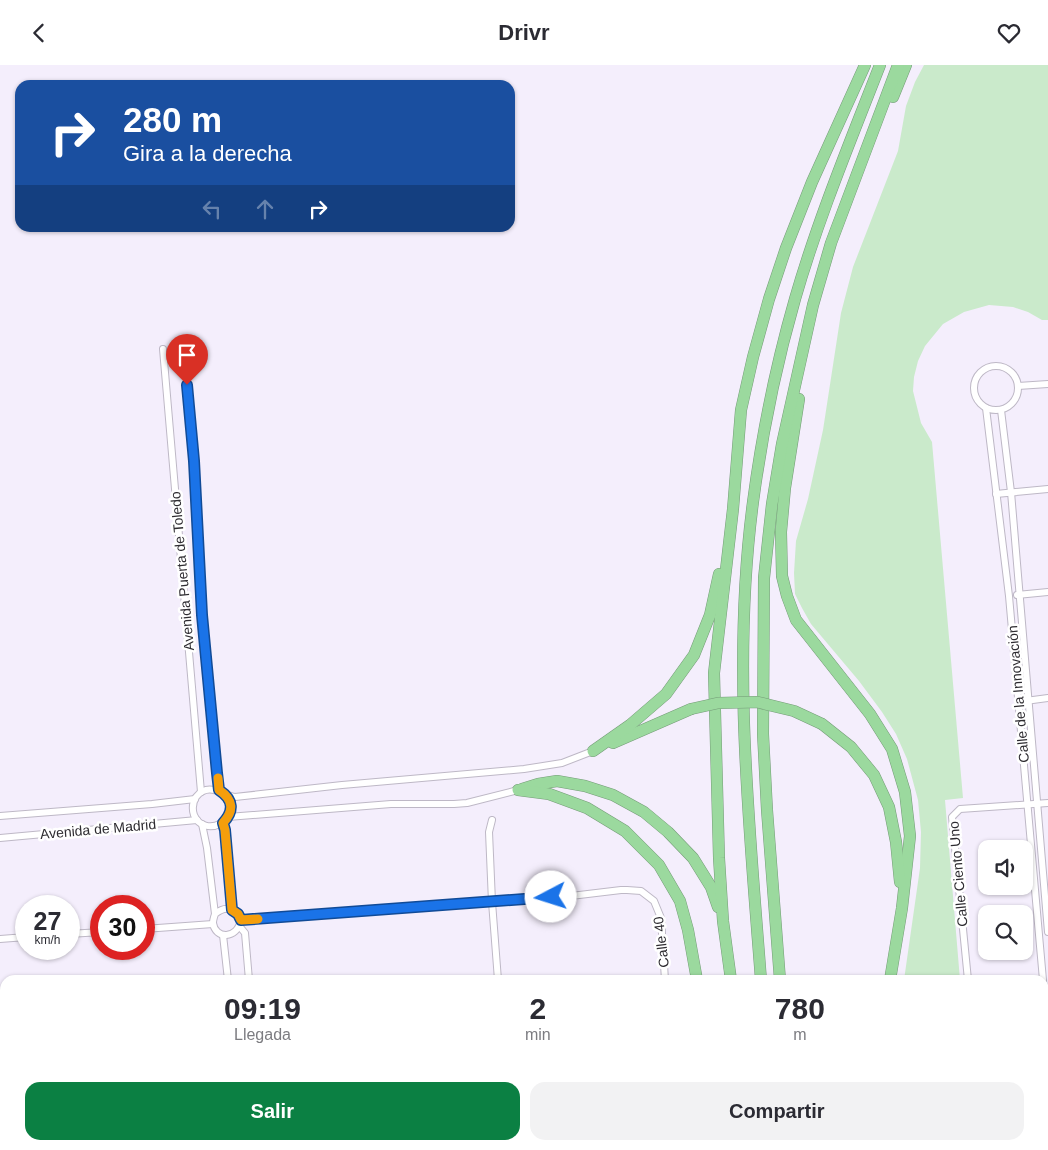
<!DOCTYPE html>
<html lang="es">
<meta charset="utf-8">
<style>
:root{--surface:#fff;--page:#f2f2f3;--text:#2b2b33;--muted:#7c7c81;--accent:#0b8043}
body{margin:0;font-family:Helvetica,sans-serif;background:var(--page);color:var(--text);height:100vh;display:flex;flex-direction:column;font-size:19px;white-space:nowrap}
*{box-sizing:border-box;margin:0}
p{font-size:16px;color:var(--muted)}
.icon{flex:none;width:28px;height:28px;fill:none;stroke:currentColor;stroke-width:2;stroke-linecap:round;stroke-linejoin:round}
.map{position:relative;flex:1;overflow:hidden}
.sheet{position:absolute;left:0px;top:910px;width:1049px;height:175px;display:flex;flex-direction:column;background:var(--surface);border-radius:15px 15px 0 0;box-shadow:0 1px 4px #0004}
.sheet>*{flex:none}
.hud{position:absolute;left:15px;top:15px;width:500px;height:152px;border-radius:15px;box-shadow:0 1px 4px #0004;background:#1a4fa0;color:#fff;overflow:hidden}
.tools{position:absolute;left:978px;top:775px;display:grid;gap:10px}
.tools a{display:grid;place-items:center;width:55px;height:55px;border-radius:10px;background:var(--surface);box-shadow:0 1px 4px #0004;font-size:25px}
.speed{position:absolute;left:15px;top:830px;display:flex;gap:10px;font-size:25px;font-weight:700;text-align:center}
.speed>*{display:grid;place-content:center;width:65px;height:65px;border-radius:50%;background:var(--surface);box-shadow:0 1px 4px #0004;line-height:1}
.speed small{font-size:12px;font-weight:400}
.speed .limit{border:8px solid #d22;background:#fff;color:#111}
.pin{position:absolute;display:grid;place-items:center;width:42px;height:42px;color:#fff;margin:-51px -21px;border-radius:50% 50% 50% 0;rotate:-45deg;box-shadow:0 0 5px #0007}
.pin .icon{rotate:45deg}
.me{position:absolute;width:55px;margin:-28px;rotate:265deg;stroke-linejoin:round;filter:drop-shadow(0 0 4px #0008)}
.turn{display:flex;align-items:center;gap:18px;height:105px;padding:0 25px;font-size:22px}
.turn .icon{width:65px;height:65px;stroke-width:2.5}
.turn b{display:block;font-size:35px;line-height:42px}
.lanes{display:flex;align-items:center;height:48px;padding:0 25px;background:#0003;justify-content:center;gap:25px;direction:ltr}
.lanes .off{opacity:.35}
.eta{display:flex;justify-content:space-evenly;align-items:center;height:85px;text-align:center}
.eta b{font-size:30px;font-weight:700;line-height:35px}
.action{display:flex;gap:10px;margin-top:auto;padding:10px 25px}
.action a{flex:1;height:58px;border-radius:15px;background:var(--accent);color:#fff;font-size:20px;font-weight:700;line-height:58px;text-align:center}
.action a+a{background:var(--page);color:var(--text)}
header{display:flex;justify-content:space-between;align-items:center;height:65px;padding:0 25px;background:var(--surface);font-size:22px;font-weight:700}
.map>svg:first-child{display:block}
.green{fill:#caeacb}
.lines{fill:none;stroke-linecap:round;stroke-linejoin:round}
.street-casing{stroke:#beb8c6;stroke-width:8}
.highway-casing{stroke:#759c78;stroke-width:12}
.street{stroke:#fff;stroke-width:6}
.highway{stroke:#9bd99e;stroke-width:11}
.highway-bridge-casing{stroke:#759c78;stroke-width:12;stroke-linecap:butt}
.highway-bridge{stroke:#9bd99e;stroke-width:11}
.route-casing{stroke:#114b97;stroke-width:12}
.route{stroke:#1a73e8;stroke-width:9}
.slow{stroke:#f59e0b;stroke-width:9}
.labels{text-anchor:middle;stroke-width:5;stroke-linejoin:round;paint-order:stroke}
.street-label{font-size:14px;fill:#2e2c31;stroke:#fff}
</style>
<header><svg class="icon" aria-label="back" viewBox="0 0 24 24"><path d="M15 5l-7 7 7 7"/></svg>Drivr<svg class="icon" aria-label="heart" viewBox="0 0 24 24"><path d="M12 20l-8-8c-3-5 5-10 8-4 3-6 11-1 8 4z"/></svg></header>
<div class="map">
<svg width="1048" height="1085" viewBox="0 0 1048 1085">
<rect width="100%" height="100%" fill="#f4eefc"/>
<g class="green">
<path d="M 924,0 L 1048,0 L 1048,255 L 1042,255 L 1028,247 L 1013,242 L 989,240 L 964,247 L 943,259 L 925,281 L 918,296 L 914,312 L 913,326 L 921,358 L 932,377 L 963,733 L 945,735 L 960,915 L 904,915 L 920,803 L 921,767 L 918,735 L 907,694 L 896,669 L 882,647 L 859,616 L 811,559 L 802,543 L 795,529 L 794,508 L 796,476 L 808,434 L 823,365 L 841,248 L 853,202 L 898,86 L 906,41 L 915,17 Z"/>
<path d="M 1048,1031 L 1048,1085 L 1016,1085 L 1016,1080 L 1044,1080 L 1044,1037 Z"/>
</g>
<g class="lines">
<defs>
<g id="street">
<path d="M 184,281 L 194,396 L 202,550 L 219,725"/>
<path d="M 163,284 L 201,727"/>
<circle cx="996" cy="323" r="22"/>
<path d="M 1018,321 L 1048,319"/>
<path d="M 986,343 L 1009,531 L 1043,915"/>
<path d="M 1001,345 L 1011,427 L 1048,867"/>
<path d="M 996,429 L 1048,424"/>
<path d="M 1017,530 L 1048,527"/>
<path d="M 1018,637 L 1048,633"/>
<path d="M 226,730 C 243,756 204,774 194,750 C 192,744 193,737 196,732 C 208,717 221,729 235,732 L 342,720 L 524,704 L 562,698 L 593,686"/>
<path d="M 0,751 L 152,739 L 195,734"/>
<path d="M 228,752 L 391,739 L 454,739 L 467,738 L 518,725"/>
<path d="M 492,755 L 489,767 L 492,837 L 498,915"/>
<path d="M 223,758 L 225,765 L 232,845"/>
<path d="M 202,759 L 207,783 L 215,849 C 214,852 213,855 213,858 C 215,874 237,875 241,855 C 235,843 226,840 215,849"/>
<path d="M 0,773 L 197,755"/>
<path d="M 241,855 L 571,831 L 621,825 L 627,825 L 641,826 L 654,836 L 661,853 L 665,915"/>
<path d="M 240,862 L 245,868 L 249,915"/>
<path d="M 144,864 L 213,859"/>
<path d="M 69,869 L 101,867"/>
<path d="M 223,870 L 228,915"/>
<path d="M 0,874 L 26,872"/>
<path d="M 968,915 L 952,752 L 960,744 L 1048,738"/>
<path d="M 1044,921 L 1047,949"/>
<path d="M 0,979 L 5,979"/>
<path d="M 1044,990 L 1048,991"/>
<path d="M 1044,1013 L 1048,1008"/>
<path d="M 242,1080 L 243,1085"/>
<path d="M 266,1080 L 266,1085"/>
<path d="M 512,1080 L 513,1085"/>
<path d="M 680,1080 L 680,1085"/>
<path d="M 988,1080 L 989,1085"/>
<path d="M 1003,1080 L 1004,1085"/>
<path d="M 0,1085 L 60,1080"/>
</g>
<g id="highway">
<path d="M 893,32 L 906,0"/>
<path d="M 799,334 L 785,423 L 781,467 L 782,511 L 787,531 L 796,555 L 870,649 L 892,684 L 905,727 L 910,771 L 902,843 L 890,915"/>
<path d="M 822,659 L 851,682 L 874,710 L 889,742 L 896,777 L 900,817"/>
<path d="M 613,678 L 691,644"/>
<path d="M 593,686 L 630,660 L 666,629 L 694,590 L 710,550 L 719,509"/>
<path d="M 522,724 L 538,719 L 557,716 L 585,721 L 613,730 L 644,747 L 668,767 L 693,793 L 711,822 L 718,842"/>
<path d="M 518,725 L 549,729 L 587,743 L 625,766 L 659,800 L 680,836 L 688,865 L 697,915"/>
<path d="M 731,915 L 723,856 L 719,793 L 714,608 L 733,444 L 741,345 L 753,292 L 769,234 L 786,183 L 812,117 L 865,0"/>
<path d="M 761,915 C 749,756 732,596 753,437 C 762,369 776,300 795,234 C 818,154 850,77 880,0"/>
<path d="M 780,915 L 767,745 L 763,669 L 764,513 L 772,439 L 782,379 L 813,240 L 831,178 L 898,0"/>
<path d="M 747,1080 L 748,1085"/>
<path d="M 774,1080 L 774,1085"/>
<path d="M 792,1080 L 793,1085"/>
<path d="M 839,1085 L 841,1080"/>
</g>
</defs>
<use href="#street" class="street-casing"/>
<use href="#highway" class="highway-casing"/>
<use href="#street" class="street"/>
<use href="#highway" class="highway"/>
<defs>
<path id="highway-bridge" d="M 691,644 L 718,638 L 757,637 L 794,646 L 822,659"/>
</defs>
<use href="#highway-bridge" class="highway-bridge-casing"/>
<use href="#highway-bridge" class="highway-bridge"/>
</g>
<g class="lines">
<defs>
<path id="route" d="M 187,320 L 194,396 L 202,550 L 217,708 L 219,725 C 234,735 234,746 223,758 L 225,765 L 232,845 L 238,849 L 241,855 L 551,832"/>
</defs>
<use href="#route" class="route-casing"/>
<use href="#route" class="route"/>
<path class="slow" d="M 218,713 L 219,725 C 234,735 234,746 223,758 L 225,765 L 232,845 L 238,849 L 241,855 L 258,854"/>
</g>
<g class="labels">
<g class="street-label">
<text transform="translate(182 506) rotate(-95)" y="5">Avenida Puerta de Toledo</text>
<text transform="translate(1018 629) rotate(-95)" y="5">Calle de la Innovación</text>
<text transform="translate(98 764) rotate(-5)" y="5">Avenida de Madrid</text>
<text transform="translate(958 809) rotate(-95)" y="5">Calle Ciento Uno</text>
<text transform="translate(661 877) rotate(-97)" y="5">Calle 40</text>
</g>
</g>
</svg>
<div class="tools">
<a><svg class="icon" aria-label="sound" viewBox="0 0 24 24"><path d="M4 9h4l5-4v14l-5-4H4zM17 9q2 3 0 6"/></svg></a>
<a><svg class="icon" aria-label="search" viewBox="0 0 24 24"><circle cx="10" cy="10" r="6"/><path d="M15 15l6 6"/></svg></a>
</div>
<div class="speed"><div>27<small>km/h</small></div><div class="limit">30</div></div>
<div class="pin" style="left:187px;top:320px;background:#d93025"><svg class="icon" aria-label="arrive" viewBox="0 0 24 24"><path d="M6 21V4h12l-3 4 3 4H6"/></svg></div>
<svg class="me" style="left:551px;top:832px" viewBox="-20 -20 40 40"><circle r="19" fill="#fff"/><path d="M0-13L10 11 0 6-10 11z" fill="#1a73e8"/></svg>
<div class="hud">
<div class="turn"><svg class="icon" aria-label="right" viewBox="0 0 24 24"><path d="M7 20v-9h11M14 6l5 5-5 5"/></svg><div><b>280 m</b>Gira a la derecha</div></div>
<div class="lanes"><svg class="icon off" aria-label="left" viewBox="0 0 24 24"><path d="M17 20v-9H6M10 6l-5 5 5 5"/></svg><svg class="icon off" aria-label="ahead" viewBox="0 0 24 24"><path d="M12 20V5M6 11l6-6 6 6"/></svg><svg class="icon" aria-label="right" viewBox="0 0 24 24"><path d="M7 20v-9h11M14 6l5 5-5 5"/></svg></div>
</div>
<section class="sheet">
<div class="eta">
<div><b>09:19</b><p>Llegada</p></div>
<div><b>2</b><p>min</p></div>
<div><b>780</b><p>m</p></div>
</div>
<div class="action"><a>Salir</a><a>Compartir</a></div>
</section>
</div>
